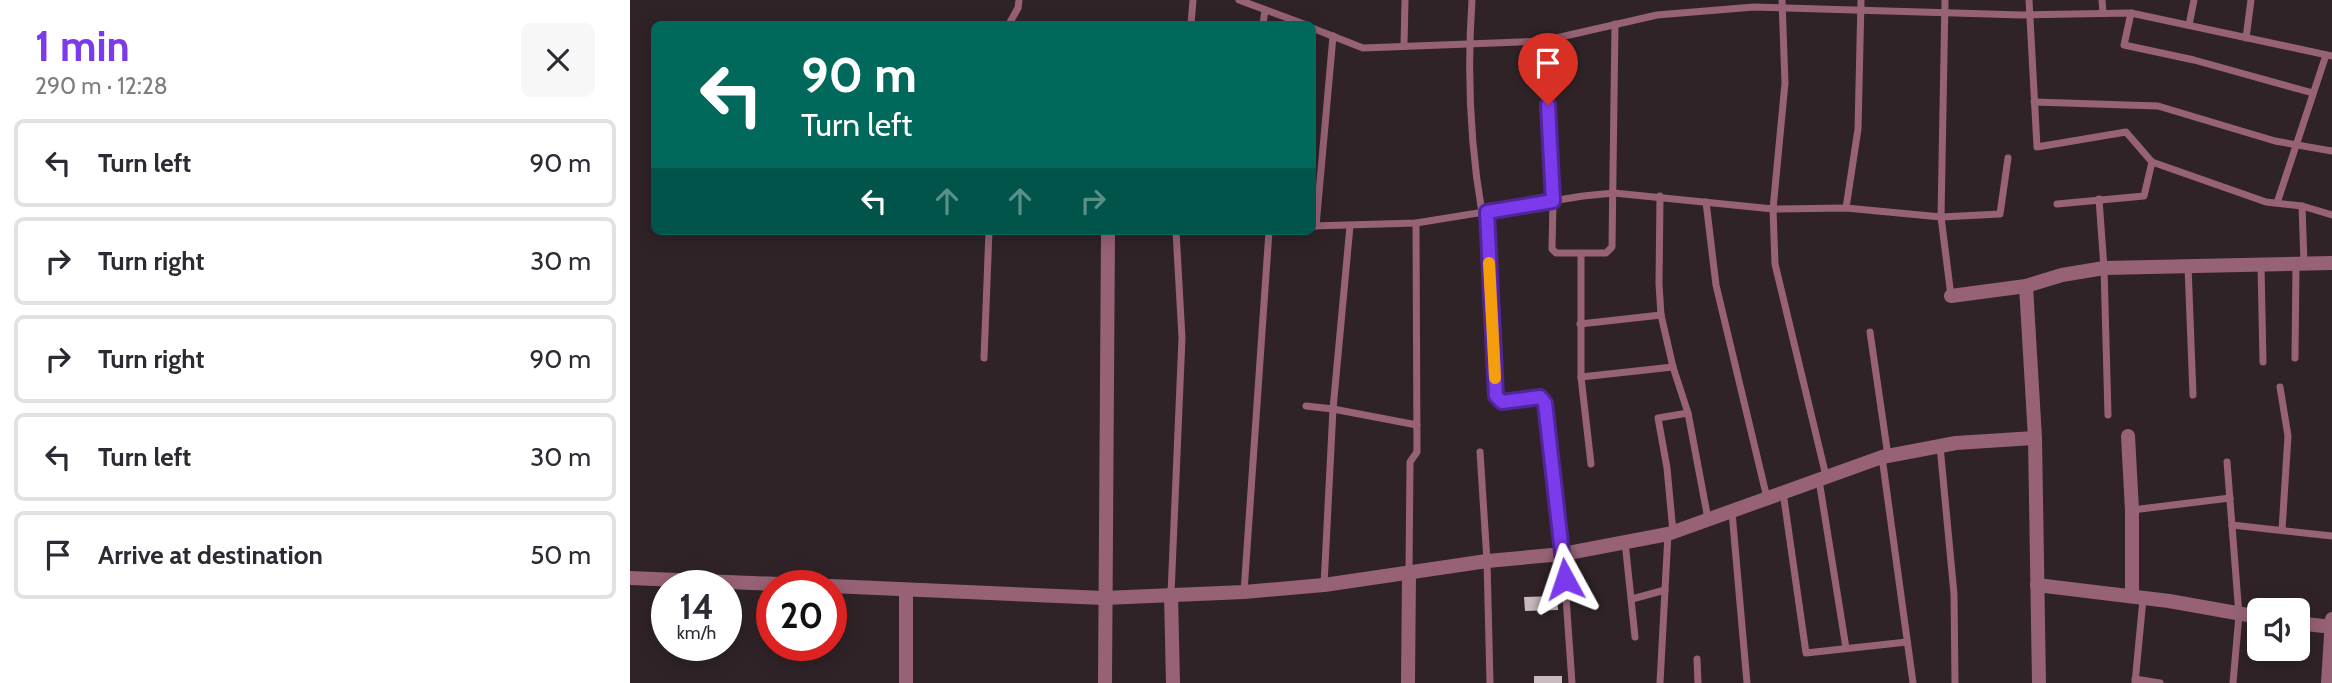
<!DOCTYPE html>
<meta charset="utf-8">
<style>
:root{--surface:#fff;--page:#f7f7f7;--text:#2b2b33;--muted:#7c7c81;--line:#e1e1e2;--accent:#7c3aed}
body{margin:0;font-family:Cabin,sans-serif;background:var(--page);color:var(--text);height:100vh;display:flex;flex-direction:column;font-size:26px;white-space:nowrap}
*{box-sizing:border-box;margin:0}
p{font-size:23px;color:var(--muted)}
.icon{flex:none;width:38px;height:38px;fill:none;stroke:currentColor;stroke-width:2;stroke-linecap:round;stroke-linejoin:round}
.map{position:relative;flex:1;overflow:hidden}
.panel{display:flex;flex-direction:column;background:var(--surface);width:630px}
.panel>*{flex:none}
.hud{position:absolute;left:21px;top:21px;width:665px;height:214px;border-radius:10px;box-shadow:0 4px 18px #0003;background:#00695c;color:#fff;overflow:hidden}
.controls{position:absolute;left:1617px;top:598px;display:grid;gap:14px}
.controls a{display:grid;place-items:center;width:63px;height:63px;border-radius:10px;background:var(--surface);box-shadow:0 4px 18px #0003;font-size:35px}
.speed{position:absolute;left:21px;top:570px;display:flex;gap:14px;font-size:35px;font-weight:700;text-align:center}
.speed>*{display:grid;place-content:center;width:91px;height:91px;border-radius:50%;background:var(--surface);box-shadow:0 4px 18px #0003;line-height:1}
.speed small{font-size:18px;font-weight:400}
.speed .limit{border:10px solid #d22;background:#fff;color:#111}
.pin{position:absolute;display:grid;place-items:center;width:60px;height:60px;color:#fff;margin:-72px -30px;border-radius:50% 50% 50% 0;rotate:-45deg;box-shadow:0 0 7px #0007}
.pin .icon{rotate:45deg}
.me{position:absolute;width:77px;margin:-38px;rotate:355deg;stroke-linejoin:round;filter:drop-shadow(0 0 5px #0008)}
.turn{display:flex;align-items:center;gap:24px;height:147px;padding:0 35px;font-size:32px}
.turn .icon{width:91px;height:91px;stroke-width:2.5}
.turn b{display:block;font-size:49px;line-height:60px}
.lanes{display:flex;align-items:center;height:66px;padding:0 35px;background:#0003;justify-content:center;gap:35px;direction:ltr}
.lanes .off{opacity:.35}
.round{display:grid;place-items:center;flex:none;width:74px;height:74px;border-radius:10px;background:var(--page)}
.summary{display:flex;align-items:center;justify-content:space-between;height:119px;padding:0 35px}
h1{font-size:42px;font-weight:800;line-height:52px;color:var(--accent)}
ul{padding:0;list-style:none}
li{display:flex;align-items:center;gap:21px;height:88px;margin:0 14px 10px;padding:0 21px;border:4px solid var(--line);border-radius:10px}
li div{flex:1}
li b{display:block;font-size:26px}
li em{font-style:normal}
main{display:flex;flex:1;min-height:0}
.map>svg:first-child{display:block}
.building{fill:#cababf}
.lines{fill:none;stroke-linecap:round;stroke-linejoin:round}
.service{stroke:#976276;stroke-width:7}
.minor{stroke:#976276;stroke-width:14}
.route-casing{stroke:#51269a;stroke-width:18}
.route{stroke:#7c3aed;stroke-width:12}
.slow{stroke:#f59e0b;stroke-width:12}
</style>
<main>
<section class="panel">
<div class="summary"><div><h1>1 min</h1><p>290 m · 12:28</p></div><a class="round"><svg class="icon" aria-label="close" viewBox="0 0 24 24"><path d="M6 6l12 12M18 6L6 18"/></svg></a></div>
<ul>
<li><svg class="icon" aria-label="left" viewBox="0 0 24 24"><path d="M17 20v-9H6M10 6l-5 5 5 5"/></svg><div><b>Turn left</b></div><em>90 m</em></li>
<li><svg class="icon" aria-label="right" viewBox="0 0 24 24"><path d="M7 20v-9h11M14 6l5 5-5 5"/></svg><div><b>Turn right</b></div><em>30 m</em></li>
<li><svg class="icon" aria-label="right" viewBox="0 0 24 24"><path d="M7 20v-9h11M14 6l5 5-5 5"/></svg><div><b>Turn right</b></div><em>90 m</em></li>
<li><svg class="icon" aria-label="left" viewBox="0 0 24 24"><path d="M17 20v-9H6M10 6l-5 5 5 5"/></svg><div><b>Turn left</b></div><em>30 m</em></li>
<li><svg class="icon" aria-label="arrive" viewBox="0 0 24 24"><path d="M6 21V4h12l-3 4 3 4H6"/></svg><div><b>Arrive at destination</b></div><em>50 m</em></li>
</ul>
</section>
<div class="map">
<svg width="1702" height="683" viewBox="0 0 1702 683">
<rect width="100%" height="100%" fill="#2f2327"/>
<g class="building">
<path d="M 927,596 L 928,610 L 895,611 L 894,597 Z"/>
<rect x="904" y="676" width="28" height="7"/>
</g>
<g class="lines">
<g class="service">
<path d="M 609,0 L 674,24"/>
<path d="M 842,0 C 837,71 840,143 852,213"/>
<path d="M 1152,0 L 1155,83 L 1143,209 L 1145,264 L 1196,476"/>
<path d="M 1315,0 L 1311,217 L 1321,296"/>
<path d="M 1399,0 L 1407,147 L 1496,132 L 1522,162 L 1514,196 L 1427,204"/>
<path d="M 1472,0 L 1473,13"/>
<path d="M 1501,13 L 1494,45 L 1564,60 L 1683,93"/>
<path d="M 379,24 L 388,8 L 389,0"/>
<path d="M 561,24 L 563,0"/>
<path d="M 633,24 L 635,10"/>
<path d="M 1559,25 L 1564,0"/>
<path d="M 682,28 L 733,48 L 913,41 L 1027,15 L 1124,7 L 1392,15 L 1501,13 L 1702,56"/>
<path d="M 1616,38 L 1621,0"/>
<path d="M 913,41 L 923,201 L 922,249 L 926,253 L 976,253 L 982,247 L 985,24"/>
<path d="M 774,46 L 775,0"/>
<path d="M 1404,102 L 1528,106 L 1645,141 L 1702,151"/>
<path d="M 1522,162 L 1636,202 L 1672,206 L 1702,215"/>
<path d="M 1030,196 L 1029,284 L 1031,315 L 1043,367 L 1058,413 L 1078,519"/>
<path d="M 1469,199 L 1474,268 L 1478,415"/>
<path d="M 1076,202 L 1086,285 L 1137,498"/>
<path d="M 1647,203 L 1696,55"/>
<path d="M 1672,206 L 1674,263"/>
<path d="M 1216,208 L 1228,129 L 1231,0"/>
<path d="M 857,212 L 866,396 L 872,402 L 910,397 L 915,403 L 933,554 L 942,683"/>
<path d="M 682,226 L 786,223 L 953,196 L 984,193 L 1143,209 L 1216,208 L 1311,217 L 1370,214 L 1378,158"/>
<path d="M 686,226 L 703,36"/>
<path d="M 951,254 L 951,377 L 961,464"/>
<path d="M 1631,265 L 1633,362"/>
<path d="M 1558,266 L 1563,395"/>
<path d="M 950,324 L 1031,315"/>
<path d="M 1240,332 L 1258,456"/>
<path d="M 354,358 L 359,231"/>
<path d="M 1665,358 L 1666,264"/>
<path d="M 951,377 L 1043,367"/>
<path d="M 1650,387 L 1658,436 L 1652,530"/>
<path d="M 676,406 L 703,409 L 787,425"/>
<path d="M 1310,446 L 1324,594 L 1325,683"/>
<path d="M 850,452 L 857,561 L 860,683"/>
<path d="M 1252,457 L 1283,683"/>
<path d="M 1597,462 L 1609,615 L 1603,683"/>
<path d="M 1189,480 L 1216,648"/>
<path d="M 1153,492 L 1176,653 L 1277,642"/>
<path d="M 1502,510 L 1600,498"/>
<path d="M 1102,512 L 1117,683"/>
<path d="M 1602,525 L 1702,536"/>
<path d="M 1043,532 L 1037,468 L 1028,418 L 1058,413"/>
<path d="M 995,542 L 1005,637"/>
<path d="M 779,573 L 780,462 L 787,452 L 786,223"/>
<path d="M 694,585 L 703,409 L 720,226"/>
<path d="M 614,592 L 639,231"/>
<path d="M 541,594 L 552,338 L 546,231"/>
<path d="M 1002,599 L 1035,590"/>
<path d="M 1067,659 L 1068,683"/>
<path d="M 1505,679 L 1530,683"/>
<path d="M 1030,683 L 1038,534"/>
<path d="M 1505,683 L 1513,599"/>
</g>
<g class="minor">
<path d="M 1396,286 L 1405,438 L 1409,683"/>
<path d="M 1321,296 L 1396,286 L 1432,275 L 1474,268 L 1702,263"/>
<path d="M 1498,436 L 1502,510 L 1502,596"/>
<path d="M 0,578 L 197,586"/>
<path d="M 1407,585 L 1539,601 L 1629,617"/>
<path d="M 201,586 L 474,598 L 614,592 L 694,585 L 857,561 L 933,554 L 1038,534 L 1252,457 L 1326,443 L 1405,438"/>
<path d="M 541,594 L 543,683"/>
<path d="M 1668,623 L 1702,627"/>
<path d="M 276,683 L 276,590"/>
<path d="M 475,683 L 478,231"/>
<path d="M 778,683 L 779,573"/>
<path d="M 1698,683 L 1702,619"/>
</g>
</g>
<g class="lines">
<defs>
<path id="route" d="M 918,105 L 923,201 L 857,212 L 866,396 L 872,402 L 910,397 L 915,403 L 935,579"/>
</defs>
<use href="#route" class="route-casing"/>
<use href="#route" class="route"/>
<path class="slow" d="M 859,263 L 865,378"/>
</g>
</svg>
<div class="controls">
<a><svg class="icon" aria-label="sound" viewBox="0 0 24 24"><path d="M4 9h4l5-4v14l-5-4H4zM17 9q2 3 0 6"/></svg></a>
</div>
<div class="speed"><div>14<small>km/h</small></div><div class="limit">20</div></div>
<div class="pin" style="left:918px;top:105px;background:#d93025"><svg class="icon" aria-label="arrive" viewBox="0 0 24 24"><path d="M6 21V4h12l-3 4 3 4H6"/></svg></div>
<svg class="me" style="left:935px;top:579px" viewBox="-20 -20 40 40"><path d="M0-17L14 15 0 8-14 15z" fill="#7c3aed" stroke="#fff" stroke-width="4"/></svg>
<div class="hud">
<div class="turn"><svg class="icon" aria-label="left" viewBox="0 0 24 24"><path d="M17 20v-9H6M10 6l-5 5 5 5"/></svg><div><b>90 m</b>Turn left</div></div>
<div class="lanes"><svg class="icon" aria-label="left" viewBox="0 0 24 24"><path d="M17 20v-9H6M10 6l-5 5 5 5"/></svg><svg class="icon off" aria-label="ahead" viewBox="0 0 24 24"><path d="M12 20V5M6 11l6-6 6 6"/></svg><svg class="icon off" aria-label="ahead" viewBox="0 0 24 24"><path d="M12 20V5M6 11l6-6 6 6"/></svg><svg class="icon off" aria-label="right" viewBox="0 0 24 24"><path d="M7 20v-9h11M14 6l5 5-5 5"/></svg></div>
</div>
</div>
</main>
